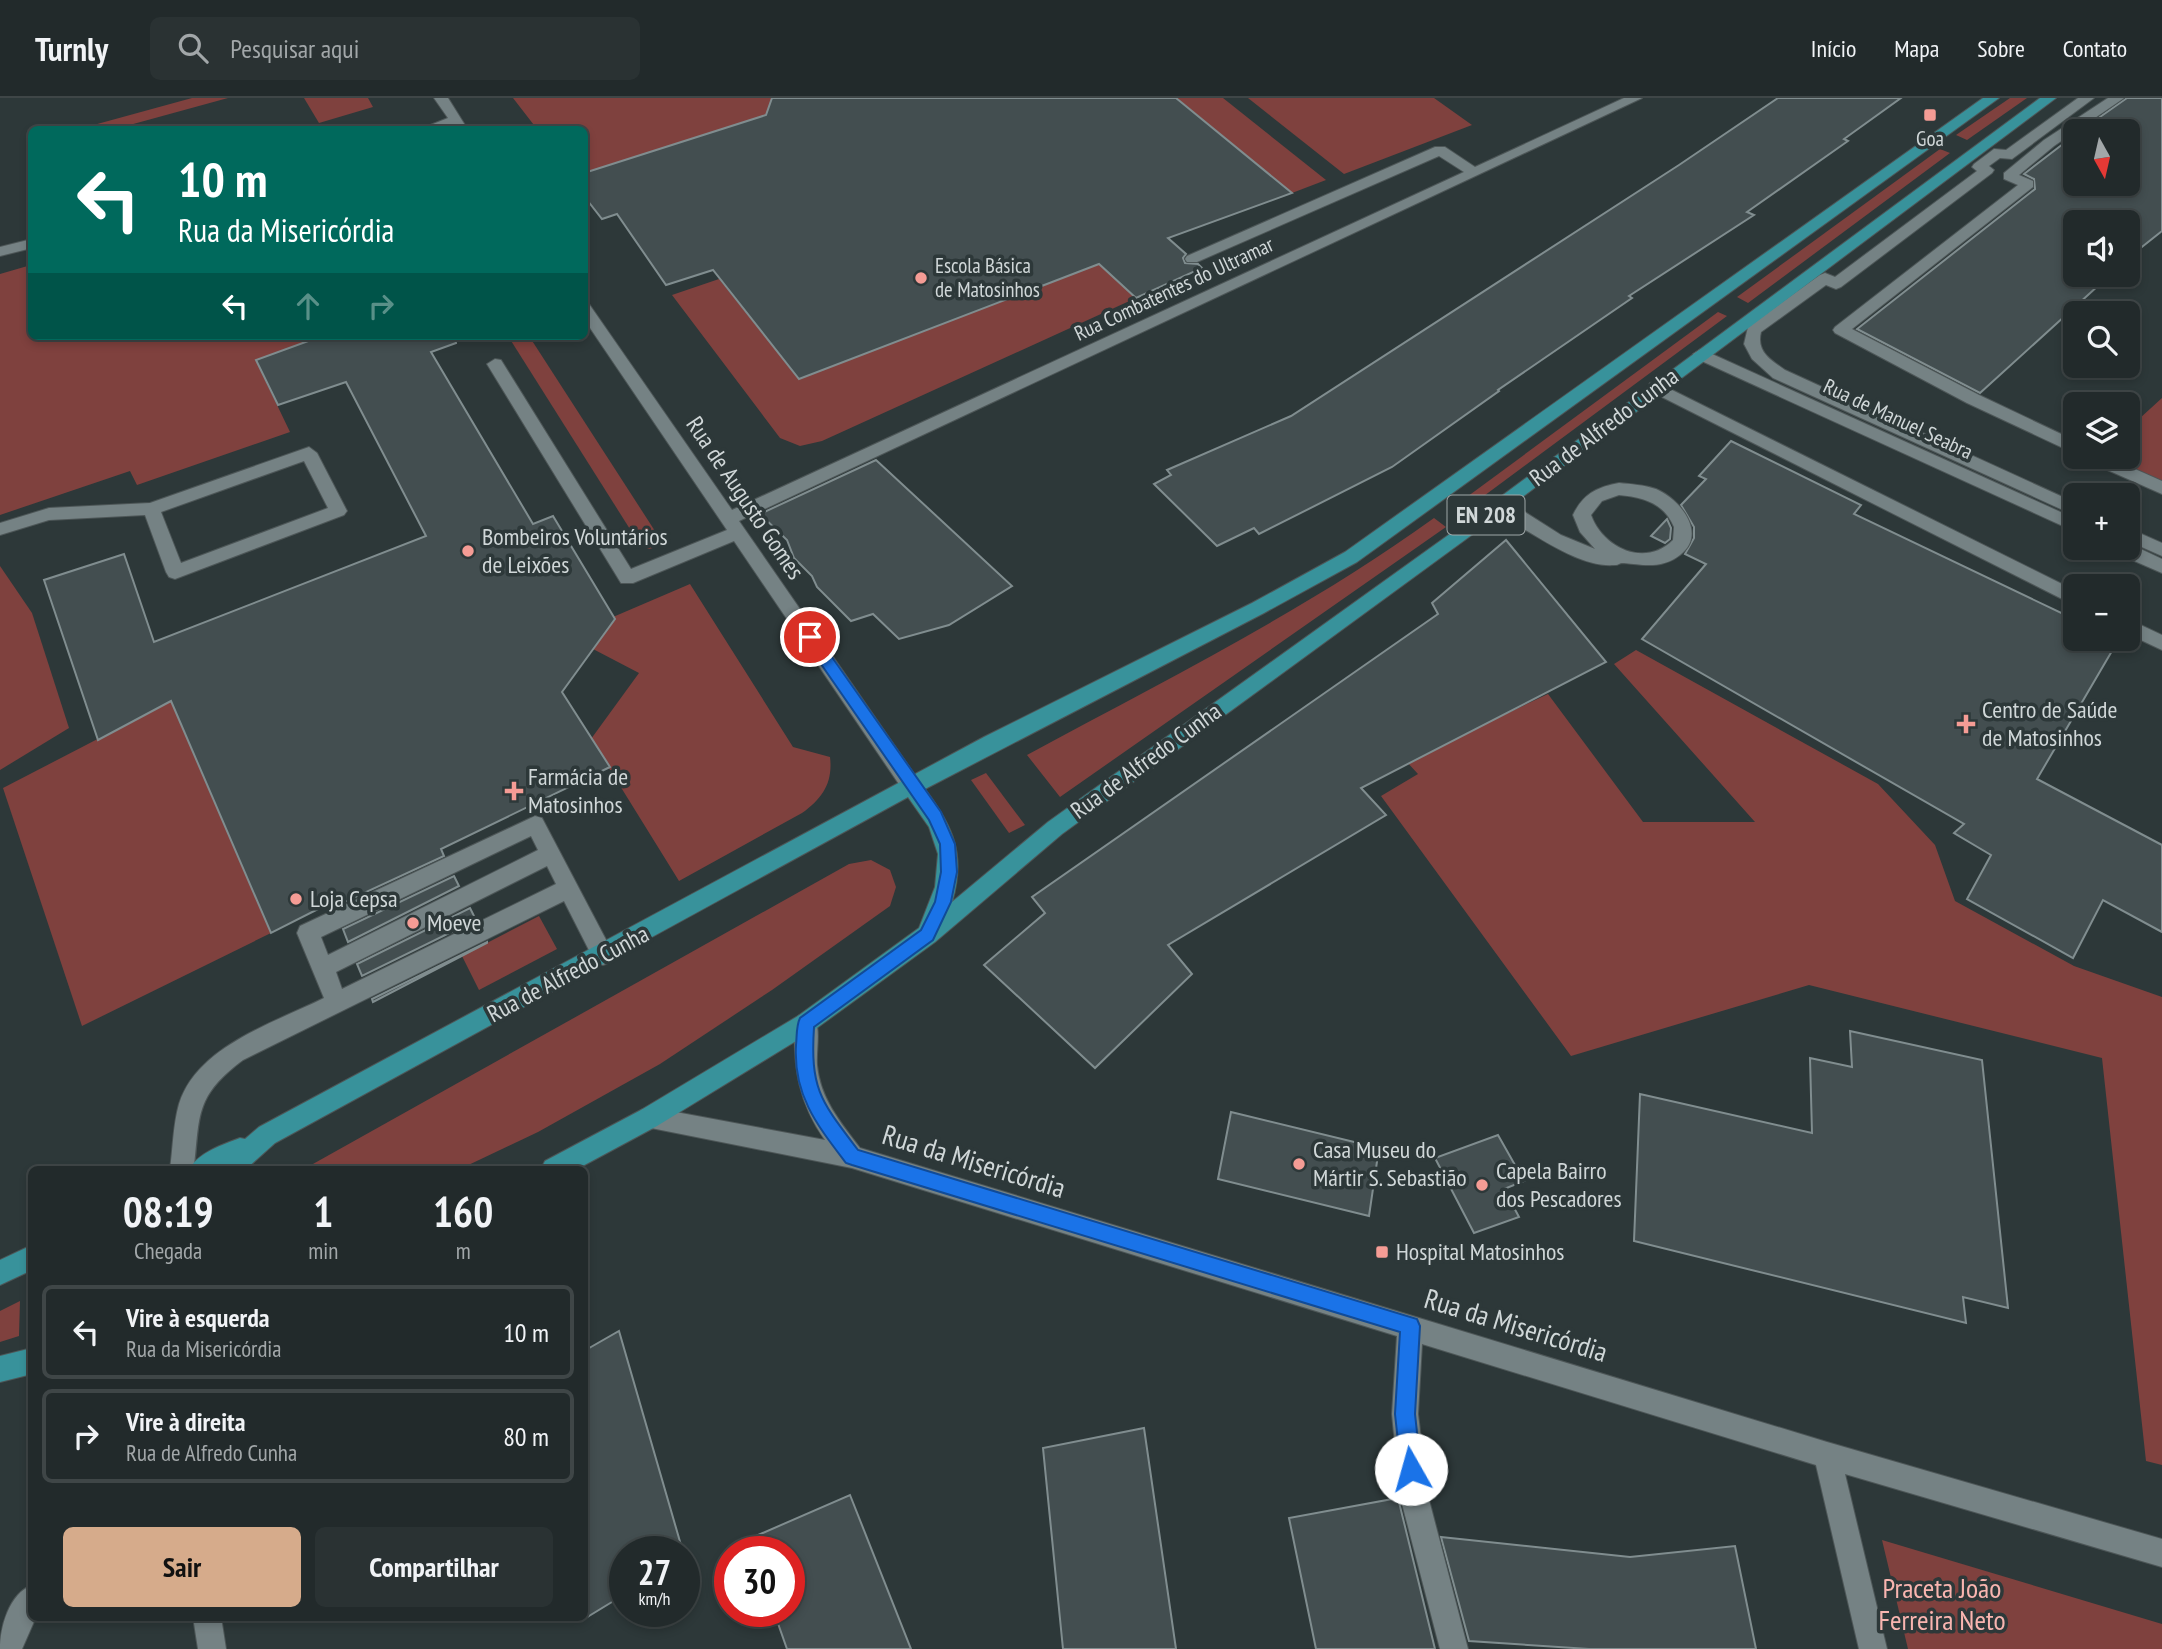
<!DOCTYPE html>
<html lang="pt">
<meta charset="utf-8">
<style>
:root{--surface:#222a2b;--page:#2a3233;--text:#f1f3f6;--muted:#a2a7a9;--line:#3f4647;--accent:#d6ab8b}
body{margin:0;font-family:"PT Sans Narrow",sans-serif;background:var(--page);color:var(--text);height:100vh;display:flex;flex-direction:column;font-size:26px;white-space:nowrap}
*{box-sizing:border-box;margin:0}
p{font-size:23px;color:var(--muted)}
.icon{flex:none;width:38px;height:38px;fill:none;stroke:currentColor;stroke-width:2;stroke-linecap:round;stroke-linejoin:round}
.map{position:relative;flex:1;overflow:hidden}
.drawer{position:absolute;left:28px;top:1068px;width:560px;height:455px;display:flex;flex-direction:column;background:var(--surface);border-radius:10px;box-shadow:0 4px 10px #0003,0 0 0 2px var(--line)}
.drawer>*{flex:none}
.top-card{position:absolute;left:28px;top:28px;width:560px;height:214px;border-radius:10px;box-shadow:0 4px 10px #0003,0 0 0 2px var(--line);background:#00695c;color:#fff;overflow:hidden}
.needle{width:46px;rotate:172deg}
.controls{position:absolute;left:2063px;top:21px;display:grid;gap:14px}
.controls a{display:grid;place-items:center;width:77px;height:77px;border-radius:10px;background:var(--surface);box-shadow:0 4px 10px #0003,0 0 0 2px var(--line);font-size:35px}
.speed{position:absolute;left:609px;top:1438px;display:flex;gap:14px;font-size:35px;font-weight:700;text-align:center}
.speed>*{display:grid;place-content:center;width:91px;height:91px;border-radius:50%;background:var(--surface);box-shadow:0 4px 10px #0003,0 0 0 2px var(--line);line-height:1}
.speed small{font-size:18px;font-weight:400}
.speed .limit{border:10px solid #d22;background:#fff;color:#111}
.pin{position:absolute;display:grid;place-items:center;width:60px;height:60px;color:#fff;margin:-30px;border:4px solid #fff;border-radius:50%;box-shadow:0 2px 7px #0007}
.me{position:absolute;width:77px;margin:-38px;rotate:353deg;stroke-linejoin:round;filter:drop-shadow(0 0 5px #0008)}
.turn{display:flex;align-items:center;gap:24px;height:147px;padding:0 35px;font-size:32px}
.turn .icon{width:91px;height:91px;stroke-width:2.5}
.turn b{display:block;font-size:49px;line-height:60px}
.lanes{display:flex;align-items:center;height:66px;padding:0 35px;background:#0003;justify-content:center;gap:35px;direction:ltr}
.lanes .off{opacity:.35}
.eta{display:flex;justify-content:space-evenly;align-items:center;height:119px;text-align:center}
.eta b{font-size:42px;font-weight:600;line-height:49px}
.primary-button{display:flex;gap:14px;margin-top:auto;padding:14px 35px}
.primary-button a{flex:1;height:80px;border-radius:10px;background:var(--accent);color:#111;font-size:28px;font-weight:600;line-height:80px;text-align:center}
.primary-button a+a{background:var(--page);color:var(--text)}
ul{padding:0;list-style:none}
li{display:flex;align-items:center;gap:21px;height:94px;margin:0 14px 10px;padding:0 21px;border:4px solid var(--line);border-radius:10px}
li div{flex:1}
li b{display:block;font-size:26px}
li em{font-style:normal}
header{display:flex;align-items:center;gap:42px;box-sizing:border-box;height:98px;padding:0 35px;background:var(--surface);border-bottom:2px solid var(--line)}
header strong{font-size:33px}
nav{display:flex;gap:38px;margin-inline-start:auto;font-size:24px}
.search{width:490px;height:63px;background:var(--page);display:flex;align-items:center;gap:18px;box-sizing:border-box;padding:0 24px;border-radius:10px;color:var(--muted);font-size:26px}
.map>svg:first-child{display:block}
.green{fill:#7f413e}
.building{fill:#434e50;stroke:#808d8f;stroke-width:2}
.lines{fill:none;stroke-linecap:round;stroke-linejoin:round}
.minor-casing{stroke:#4d5657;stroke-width:2}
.major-casing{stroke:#4d5657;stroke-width:2}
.minor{fill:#758284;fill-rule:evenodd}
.major{fill:#38929b;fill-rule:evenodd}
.route{fill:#1a73e8;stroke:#114b97;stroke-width:2}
.poi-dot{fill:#f59c95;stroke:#2d3839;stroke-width:2.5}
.labels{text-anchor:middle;stroke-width:7;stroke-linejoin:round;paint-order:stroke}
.far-poi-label{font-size:21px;fill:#d0d7d8;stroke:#2d3839}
.far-street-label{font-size:21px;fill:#d0d7d8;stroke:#2d3839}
.shield{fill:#2d3839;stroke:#9fa7a8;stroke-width:2}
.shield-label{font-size:23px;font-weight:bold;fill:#d0d7d8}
.street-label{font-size:24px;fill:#d0d7d8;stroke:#2d3839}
.poi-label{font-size:24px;fill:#d0d7d8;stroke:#2d3839;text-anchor:start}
.near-street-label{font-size:28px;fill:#d0d7d8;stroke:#2d3839}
.near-park-label{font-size:28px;fill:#f9b5b0;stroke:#2d3839}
</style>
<header>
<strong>Turnly</strong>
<div class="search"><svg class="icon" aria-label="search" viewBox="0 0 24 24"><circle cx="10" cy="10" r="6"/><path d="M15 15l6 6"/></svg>Pesquisar aqui</div>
<nav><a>Início</a><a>Mapa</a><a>Sobre</a><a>Contato</a></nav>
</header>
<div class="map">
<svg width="2162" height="1551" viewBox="0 0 2162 1551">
<rect width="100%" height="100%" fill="#2d3839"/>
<g class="green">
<path d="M 192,0 L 228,0 L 115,31 L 79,31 Z"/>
<path d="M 304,0 L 368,0 L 373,9 L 319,25 Z"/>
<path d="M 513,0 L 772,0 L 781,13 L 585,75 L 584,32 L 537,31 Z"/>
<path d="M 1177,0 L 1223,0 L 1326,82 L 1292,95 Z"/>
<path d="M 1248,0 L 1434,0 L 1472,27 L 1344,76 Z"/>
<path d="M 2010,0 L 2027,0 L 1967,42 L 1956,37 Z"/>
<path d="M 1940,51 L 1950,55 L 1748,205 L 1737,199 Z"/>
<path d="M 1099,166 L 1136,200 L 822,343 L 800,348 L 780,340 L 672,197 L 719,181 L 799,281 Z"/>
<path d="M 31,167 L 32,238 L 322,238 L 256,263 L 290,334 L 137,387 L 130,373 L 0,417 L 0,176 Z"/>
<path d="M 1718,214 L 1727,218 L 1469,409 L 1460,404 Z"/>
<path d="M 508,238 L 529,238 L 664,447 L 649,451 L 640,447 Z"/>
<path d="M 2162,300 L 2162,390 L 2096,360 L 2128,359 L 2128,331 Z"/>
<path d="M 1434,420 L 1446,429 L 1060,699 L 1027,657 C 1165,582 1307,512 1434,420 Z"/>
<path d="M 0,468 L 32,515 L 69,630 L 0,672 Z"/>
<path d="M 690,486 L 793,649 L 830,659 C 833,684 823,700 802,715 L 679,783 L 591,641 L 639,575 L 593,551 L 592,528 Z"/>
<path d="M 1636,552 L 1878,686 L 1935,747 L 1955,803 L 2074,868 L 2162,899 L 2162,1367 L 2146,1363 L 2102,960 L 1809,887 L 1571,958 L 1381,698 L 1418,676 L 1406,663 L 1548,596 L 1643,724 L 1755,724 L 1614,566 Z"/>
<path d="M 171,603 L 271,835 L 82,928 L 3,690 Z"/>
<path d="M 986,675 L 1025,727 L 1009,735 L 971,682 Z"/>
<path d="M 871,762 L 890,772 L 896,789 L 890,808 L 772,892 L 660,966 L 538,1034 L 460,1071 L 304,1071 L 849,766 Z"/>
<path d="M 539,818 L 557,851 L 479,892 L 462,858 Z"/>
<path d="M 20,1203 L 19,1238 L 0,1244 L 0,1213 Z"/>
<path d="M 1882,1442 L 2162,1526 L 2162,1551 L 1908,1551 Z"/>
</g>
<g class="building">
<path d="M 772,0 L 1176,0 L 1292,95 L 1168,140 L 1186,156 L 1183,160 L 1185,165 L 1198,166 L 1202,170 L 1136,200 L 1099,166 L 799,281 L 713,172 L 666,187 L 617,116 L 602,121 L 584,98 L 584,75 L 766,17 Z"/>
<path d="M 1778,0 L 1901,0 L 1844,41 L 1848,43 L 1747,114 L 1754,117 L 1629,198 L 1632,200 L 1498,292 L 1499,293 L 1392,369 L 1259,436 L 1254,430 L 1217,448 L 1154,386 L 1171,377 L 1167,372 L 1291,318 L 1679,67 Z"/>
<path d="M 2127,0 L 2162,0 L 2162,133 L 2128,160 L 2128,124 L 2076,124 L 2076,177 L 2110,177 L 1980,295 L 1857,231 L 2035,91 L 2034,81 L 2024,76 L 2076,36 L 2076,86 L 2128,86 L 2128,33 L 2080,33 Z"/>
<path d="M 322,238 L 455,238 L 456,245 L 431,254 L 533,426 L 553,418 L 615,521 L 562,594 L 610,669 L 441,751 L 444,758 L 334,809 L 332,804 L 271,835 L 171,603 L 98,642 L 44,482 L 124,456 L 154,544 L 426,438 L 346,284 L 278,307 L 256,262 Z"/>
<path d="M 1731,343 L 1861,407 L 1854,416 L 2076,522 L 2076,541 L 2119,541 L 2037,681 L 2162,747 L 2162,834 L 2103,802 L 2073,860 L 1967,801 L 1991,757 L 1954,735 L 1964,726 L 1642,541 L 1706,466 L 1685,456 L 1694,440 L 1694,429 L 1681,407 L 1706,381 L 1699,378 Z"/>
<path d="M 876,362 L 1012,488 L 949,527 L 899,541 L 873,516 L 851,523 L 817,489 L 812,478 L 794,460 L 787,442 L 760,416 Z"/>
<path d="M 1667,421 L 1671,430 L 1670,441 L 1665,445 L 1651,438 Z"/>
<path d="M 1506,442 L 1606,564 L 1361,690 L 1386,717 L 1168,847 L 1192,876 L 1095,970 L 984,867 L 1045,815 L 1032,799 L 1438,516 L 1432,505 Z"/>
<path d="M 454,778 L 459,788 L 348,844 L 343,831 Z"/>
<path d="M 470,810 L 476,822 L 362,878 L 357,866 Z"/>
<path d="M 487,844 L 487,845 L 373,904 L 372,901 Z"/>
<path d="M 1850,933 L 1982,962 L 2008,1210 L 1963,1199 L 1966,1225 L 1634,1143 L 1640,996 L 1812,1035 L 1810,960 L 1852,969 Z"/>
<path d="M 1231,1014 L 1379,1050 L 1369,1118 L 1218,1081 Z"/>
<path d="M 1498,1037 L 1524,1083 L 1504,1091 L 1519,1119 L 1474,1135 L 1435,1060 Z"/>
<path d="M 619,1233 L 683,1454 L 625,1454 L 625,1496 L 584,1521 L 584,1253 Z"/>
<path d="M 1144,1330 L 1176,1551 L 1063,1551 L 1043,1350 Z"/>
<path d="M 850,1397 L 911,1551 L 787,1551 L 774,1514 L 789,1514 L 789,1454 L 754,1454 L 749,1441 Z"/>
<path d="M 1398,1400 L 1435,1551 L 1316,1551 L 1289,1420 Z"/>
<path d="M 1441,1439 L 1630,1459 L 1735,1448 L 1756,1551 L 1589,1551 L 1469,1543 Z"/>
</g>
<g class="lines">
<defs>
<g id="minor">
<path d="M 434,0 L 448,0 L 468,32 L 455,32 L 452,28 L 440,32 L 418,32 L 448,20 Z"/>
<path d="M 1624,0 L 1642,0 L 739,423 L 919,683 L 922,689 L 919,695 L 912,697 L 905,695 L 734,443 L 633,485 L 621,485 L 487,266 L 495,261 L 501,262 L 631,471 L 727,432 L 584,221 L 584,204 L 589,206 L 732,412 L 1464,74 L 1439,58 L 1197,164 L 1187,164 L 1185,161 L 1187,158 L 1435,49 L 1445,49 L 1475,69 Z"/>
<path d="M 2078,0 L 2094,0 L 2012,61 L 2000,60 L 1989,68 L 1994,72 L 1992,75 L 1841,189 L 1836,191 L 1826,187 L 1761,234 C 1756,254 1771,262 1785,272 L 2076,405 L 2076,418 L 1773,280 L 1752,261 L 1744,246 L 1748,229 L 1820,177 L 1825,175 L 1835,179 L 1977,73 L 1972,69 L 1974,66 L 1994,51 L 2006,52 Z"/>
<path d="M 2108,0 L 2124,0 L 2054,48 L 2019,77 L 2033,83 L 2033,89 L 1852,231 L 1979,297 L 2076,343 L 2076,356 L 1967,305 L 1835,235 L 1833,232 L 1835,229 L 2018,87 L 2004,81 L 2004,75 L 2044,42 Z"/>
<path d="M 32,141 L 32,150 L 0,158 L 0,149 Z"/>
<path d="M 1701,251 L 2076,421 L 2076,434 L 1695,260 L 1693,256 Z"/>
<path d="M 1656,284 L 2076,493 L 2076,508 L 1650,293 L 1648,289 L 1650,285 Z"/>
<path d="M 309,349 L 317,355 L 347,413 L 344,417 L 175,481 L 169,479 L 166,474 L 145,417 L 49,422 L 0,437 L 0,425 L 49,410 L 150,405 ZM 304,363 L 328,410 L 181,465 L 161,414 Z"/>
<path d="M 2085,359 L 2108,359 L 2162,383 L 2162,396 L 2087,363 Z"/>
<path d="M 1619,385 C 1631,386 1644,387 1656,391 C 1680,401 1708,436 1680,457 C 1662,471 1644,467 1624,465 C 1617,465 1621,467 1614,467 C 1589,469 1559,452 1539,440 C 1525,431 1500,420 1491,406 L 1500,400 L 1506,402 L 1561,437 L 1595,451 L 1580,434 L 1573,417 C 1583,396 1597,389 1619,385 ZM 1619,397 C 1643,399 1664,405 1674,429 L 1673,442 C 1645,470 1603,450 1591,417 L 1602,403 Z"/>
<path d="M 2128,430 L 2162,445 L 2162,458 L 2128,443 Z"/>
<path d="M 2128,445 L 2162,461 L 2162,475 L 2116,455 L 2113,450 L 2128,450 Z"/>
<path d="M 2128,521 L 2162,537 L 2162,552 L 2128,536 Z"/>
<path d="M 535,718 L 542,720 L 614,857 L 611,864 L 603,867 L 595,864 L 564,803 L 243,962 C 195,998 200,1016 194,1071 L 170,1071 C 173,1050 173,1027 179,1006 C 197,948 274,925 324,900 L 297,835 L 300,828 ZM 531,738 L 538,752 L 328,857 L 321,839 ZM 547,768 L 556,786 L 342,891 L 336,874 Z"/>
<path d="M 806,915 L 814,918 C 821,932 816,951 817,967 C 820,1000 840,1024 860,1050 L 1827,1344 L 2162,1441 L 2162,1469 L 1845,1376 L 1887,1551 L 1859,1551 L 1816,1367 L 1422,1246 L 1418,1316 L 1428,1398 L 1468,1551 L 1440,1551 L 1400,1398 L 1392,1316 L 1397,1238 L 852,1070 L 641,1028 L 637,1020 L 641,1012 L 649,1009 L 825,1042 C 799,1005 793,970 795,925 L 798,918 Z"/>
<path d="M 32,1487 L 32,1519 L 36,1519 L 22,1551 L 0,1551 C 0,1529 9,1496 32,1487 Z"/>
<path d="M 193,1519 L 221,1519 L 226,1551 L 198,1551 Z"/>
</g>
<g id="major">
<path d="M 1983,0 L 1999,0 L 1357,464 L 1264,515 L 925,691 C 953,728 966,757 952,804 L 1048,724 L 1461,428 L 2040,0 L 2056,0 L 1473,436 L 1062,736 L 935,844 L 814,932 L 657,1028 L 577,1071 L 541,1071 L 545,1063 L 641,1012 L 798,918 L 919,830 L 935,789 L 938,756 L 929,729 L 908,699 L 275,1045 L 246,1071 L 190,1071 C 197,1055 224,1046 240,1040 L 245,1041 L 259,1029 L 984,639 L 1252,505 L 1345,454 Z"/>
<path d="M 32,1147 L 32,1172 L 0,1187 L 0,1162 Z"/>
<path d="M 32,1250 L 32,1276 L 0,1284 L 0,1258 Z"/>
</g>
</defs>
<use href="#minor" class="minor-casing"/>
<use href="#major" class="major-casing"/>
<use href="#minor" class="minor"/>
<use href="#major" class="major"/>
</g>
<path class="route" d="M 810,533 L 815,535 L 941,714 L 955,746 L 957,774 L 951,804 L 933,842 L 814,929 C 810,992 821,1003 858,1052 L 1417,1221 L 1420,1228 L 1415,1316 L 1421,1371 L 1418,1378 L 1411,1381 L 1404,1378 L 1401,1371 L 1395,1316 L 1400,1234 L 852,1067 L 846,1065 C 817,1027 793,997 796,947 C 797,938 796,928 800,920 L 921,832 L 935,804 L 941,774 L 940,746 L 929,722 L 805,543 L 805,535 Z"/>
<g class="poi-dot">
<rect x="1923" y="10" width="14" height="14" rx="3.5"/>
<circle cx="921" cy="180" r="7"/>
<circle cx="468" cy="453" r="7"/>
<path d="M1962.5 615.5h7v7h7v7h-7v7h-7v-7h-7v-7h7z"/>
<path d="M510.5 682.5h7v7h7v7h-7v7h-7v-7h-7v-7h7z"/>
<circle cx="296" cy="801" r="7"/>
<circle cx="413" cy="825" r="7"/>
<circle cx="1299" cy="1066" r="7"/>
<circle cx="1482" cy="1087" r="7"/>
<rect x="1375" y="1147" width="14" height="14" rx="3.5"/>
</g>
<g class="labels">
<g class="far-poi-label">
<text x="1930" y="48">Goa</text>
<text x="935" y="175" text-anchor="start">Escola Básica<tspan x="935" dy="24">de Matosinhos</tspan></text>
</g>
<g class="far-street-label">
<text transform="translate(1174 191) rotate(-25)" y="7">Rua Combatentes do Ultramar</text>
<text transform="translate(1898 321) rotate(25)" y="7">Rua de Manuel Seabra</text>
</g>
<rect class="shield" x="1447.5" y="397.5" width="77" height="39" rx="5"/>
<g class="shield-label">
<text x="1486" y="425">EN 208</text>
</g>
<g class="street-label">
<text transform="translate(1604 329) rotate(-37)" y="8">Rua de Alfredo Cunha</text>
<text transform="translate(745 400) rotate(56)" y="8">Rua de Augusto Gomes</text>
<text transform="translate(1146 663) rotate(-36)" y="8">Rua de Alfredo Cunha</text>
<text transform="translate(568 876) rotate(-28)" y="8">Rua de Alfredo Cunha</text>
</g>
<g class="poi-label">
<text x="482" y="447">Bombeiros Voluntários<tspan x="482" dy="28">de Leixões</tspan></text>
<text x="1982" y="620">Centro de Saúde<tspan x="1982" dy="28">de Matosinhos</tspan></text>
<text x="528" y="687">Farmácia de<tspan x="528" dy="28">Matosinhos</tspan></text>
<text x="310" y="809">Loja Cepsa</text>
<text x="427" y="833">Moeve</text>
<text x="1313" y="1060">Casa Museu do<tspan x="1313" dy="28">Mártir S. Sebastião</tspan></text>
<text x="1496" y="1081">Capela Bairro<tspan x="1496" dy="28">dos Pescadores</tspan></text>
<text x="1396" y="1162">Hospital Matosinhos</text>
</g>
<g class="near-street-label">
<text transform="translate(974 1063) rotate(17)" y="10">Rua da Misericórdia</text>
<text transform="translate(1516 1227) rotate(17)" y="10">Rua da Misericórdia</text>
</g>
<g class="near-park-label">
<text x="1942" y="1500">Praceta João<tspan x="1942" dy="32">Ferreira Neto</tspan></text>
</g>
</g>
</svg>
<div class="controls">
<a><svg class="needle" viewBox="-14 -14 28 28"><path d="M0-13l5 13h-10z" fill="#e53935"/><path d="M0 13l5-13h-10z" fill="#a2a7a9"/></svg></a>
<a><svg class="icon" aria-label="sound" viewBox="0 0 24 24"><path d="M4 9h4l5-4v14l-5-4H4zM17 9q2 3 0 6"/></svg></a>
<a><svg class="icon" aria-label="search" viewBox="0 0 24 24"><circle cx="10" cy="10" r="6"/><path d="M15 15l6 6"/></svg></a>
<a><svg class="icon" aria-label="layers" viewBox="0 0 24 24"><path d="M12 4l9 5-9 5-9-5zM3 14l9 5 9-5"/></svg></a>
<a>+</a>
<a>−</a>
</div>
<div class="speed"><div>27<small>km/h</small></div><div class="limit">30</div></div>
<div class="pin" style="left:810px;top:539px;background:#d93025"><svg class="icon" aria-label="arrive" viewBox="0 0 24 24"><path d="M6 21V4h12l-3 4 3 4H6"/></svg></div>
<svg class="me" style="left:1411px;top:1371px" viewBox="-20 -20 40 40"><circle r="19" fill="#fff"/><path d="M0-13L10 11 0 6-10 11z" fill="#1a73e8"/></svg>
<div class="top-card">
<div class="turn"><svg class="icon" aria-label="left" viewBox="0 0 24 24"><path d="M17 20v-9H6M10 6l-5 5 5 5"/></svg><div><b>10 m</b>Rua da Misericórdia</div></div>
<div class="lanes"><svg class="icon" aria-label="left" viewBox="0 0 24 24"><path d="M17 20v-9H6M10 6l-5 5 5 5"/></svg><svg class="icon off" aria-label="ahead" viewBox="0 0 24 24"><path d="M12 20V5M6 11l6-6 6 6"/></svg><svg class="icon off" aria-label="right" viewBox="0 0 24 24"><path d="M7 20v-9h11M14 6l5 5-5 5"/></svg></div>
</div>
<section class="drawer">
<div class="eta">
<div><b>08:19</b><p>Chegada</p></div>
<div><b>1</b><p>min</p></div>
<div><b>160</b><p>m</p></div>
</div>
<ul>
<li><svg class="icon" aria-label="left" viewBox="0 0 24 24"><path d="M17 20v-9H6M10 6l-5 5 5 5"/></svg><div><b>Vire à esquerda</b><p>Rua da Misericórdia</p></div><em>10 m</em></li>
<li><svg class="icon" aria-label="right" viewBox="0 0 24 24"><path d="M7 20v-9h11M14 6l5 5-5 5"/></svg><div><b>Vire à direita</b><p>Rua de Alfredo Cunha</p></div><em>80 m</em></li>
</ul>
<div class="primary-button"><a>Sair</a><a>Compartilhar</a></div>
</section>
</div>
